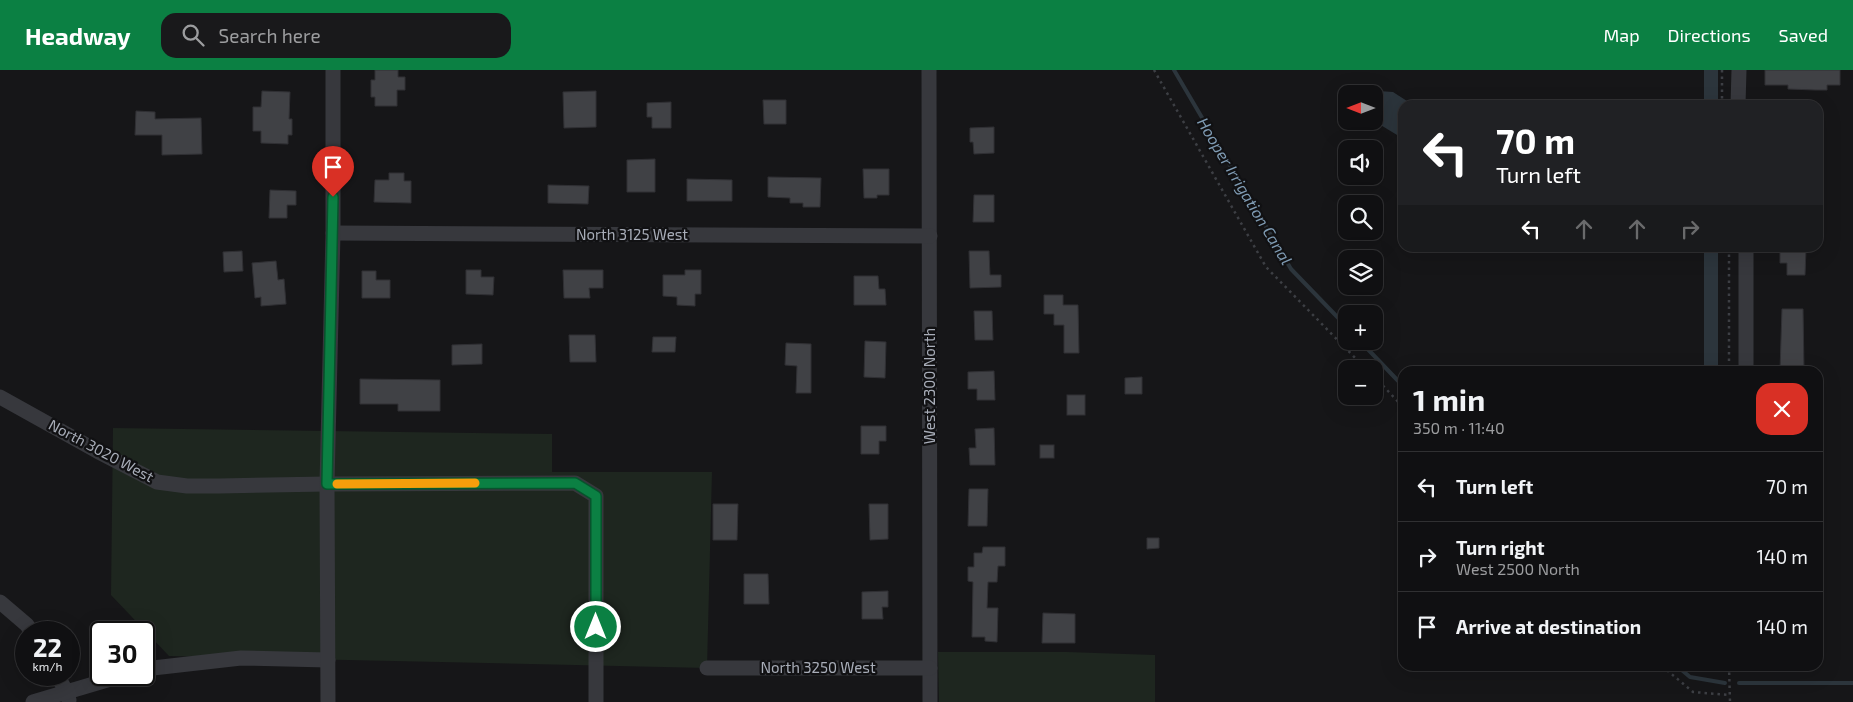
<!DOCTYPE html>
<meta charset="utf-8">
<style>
:root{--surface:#101012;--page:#19191b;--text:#f1f3f6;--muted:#9c9d9f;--line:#303032;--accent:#0b8043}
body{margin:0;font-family:"Exo 2",sans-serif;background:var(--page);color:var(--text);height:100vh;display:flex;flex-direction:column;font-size:19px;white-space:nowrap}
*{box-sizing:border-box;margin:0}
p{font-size:16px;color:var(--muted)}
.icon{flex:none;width:28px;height:28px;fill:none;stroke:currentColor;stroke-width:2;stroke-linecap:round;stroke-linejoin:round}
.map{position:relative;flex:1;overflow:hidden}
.sheet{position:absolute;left:1398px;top:296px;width:425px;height:305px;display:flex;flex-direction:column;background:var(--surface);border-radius:15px;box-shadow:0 5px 20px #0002,0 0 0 1px var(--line)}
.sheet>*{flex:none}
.guide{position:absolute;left:1398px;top:30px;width:425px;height:152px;border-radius:15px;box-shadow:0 5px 20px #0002,0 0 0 1px var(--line);background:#202124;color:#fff;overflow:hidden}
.needle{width:32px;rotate:270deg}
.buttons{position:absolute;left:1338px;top:15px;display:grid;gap:10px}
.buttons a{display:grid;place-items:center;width:45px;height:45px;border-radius:10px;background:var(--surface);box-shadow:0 5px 20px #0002,0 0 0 1px var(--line);font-size:25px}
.speed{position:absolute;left:15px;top:551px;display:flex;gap:10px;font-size:25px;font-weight:700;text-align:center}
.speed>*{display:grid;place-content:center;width:65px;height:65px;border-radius:50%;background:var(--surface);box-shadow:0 5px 20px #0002,0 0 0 1px var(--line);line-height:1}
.speed small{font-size:12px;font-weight:400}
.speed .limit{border:2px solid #111;border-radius:8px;background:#fff;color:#111}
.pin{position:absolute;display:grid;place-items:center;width:42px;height:42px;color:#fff;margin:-51px -21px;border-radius:50% 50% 50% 0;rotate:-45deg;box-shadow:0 0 5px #0007}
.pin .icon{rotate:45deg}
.me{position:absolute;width:55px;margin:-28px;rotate:0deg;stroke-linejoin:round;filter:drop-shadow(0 0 4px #0008)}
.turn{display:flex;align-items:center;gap:18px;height:105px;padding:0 15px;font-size:22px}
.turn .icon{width:65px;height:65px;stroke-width:2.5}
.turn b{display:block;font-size:35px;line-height:42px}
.lanes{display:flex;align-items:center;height:48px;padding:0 15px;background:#0003;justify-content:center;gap:25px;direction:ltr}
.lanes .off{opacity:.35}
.round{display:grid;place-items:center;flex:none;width:52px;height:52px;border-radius:15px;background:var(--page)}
.summary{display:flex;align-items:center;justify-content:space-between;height:85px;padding:0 15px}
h1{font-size:30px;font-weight:700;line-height:38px}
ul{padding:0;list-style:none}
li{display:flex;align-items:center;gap:15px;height:70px;padding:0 15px;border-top:1px solid var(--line)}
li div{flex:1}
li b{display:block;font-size:19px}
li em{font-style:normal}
header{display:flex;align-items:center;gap:30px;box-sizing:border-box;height:70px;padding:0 25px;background:var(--accent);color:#fff}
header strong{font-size:24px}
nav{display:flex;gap:28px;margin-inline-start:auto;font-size:18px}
.search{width:350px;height:45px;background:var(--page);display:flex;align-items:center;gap:12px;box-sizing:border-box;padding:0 18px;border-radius:15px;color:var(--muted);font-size:19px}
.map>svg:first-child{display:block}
.green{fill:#1e261f}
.water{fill:#2c353c}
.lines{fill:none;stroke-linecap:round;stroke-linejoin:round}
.stream{stroke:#2c353c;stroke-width:4}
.canal{stroke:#2c353c;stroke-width:14}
.building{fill:#404145;stroke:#303034}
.path{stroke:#3d3f44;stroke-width:2.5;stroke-dasharray:2.5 4;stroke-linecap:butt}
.minor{stroke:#37383d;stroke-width:15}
.route-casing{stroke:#07532c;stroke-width:12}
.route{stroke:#0b8043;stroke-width:9}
.slow{stroke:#f59e0b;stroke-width:9}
.labels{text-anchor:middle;stroke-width:4.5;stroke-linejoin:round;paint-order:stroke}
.street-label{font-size:15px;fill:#a8adb8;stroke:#111113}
.water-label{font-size:16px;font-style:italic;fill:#7f9bb3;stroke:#111113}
</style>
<header>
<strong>Headway</strong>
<div class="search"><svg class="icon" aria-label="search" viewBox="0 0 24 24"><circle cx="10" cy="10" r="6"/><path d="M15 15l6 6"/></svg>Search here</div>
<nav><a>Map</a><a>Directions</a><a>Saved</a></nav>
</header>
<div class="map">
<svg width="1853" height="632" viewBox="0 0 1853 632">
<rect width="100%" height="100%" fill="#161618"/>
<g class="green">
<path d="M 113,358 L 552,364 L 552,402 L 712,402 L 707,598 L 169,586 L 111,525 Z"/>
<path d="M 938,582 L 1067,582 L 1155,585 L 1155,632 L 939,632 Z"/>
</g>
<path class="water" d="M 1378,21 L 1393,22 L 1407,31 L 1417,29 L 1426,35 L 1402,35 L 1402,40 L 1400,42 L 1402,50 L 1402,68 L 1374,51 L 1374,26 Z"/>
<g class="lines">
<g class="stream">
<path d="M 1174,0 L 1291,199 L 1346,256"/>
<path d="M 1360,271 L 1402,315"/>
<path d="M 1677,596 L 1690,607 L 1725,613"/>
<path d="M 1739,613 L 1853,613"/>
</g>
<g class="canal">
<path d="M 1711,0 L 1711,35"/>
<path d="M 1711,178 L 1711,301"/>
</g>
</g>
<g class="building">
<path d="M 375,0 L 398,0 L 398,7 L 405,7 L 405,20 L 397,20 L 397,36 L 375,36 L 375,27 L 371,27 L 371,10 L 375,10 Z"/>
<path d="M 1765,0 L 1840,0 L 1840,15 L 1827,15 L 1827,20 L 1815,20 L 1788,19 L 1788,15 L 1765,15 Z"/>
<path d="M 262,21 L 290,22 L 289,49 L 292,49 L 292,65 L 288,65 L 288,74 L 261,73 L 261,61 L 253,61 L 253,37 L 261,37 Z"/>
<path d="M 596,21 L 596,57 L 564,58 L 563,22 Z"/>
<path d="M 763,30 L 786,30 L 786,54 L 764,54 Z"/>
<path d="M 671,32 L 671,58 L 652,58 L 652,47 L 647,47 L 647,33 Z"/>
<path d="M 136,41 L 155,42 L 155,49 L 201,48 L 202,84 L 162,85 L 162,65 L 135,65 Z"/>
<path d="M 994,57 L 994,83 L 974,84 L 973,72 L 970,72 L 970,58 Z"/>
<path d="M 655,89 L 655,122 L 627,122 L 627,90 Z"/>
<path d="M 863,99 L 889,99 L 889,125 L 877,125 L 877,128 L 864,128 Z"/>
<path d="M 389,103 L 404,103 L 404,111 L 411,111 L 411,133 L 374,132 L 375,110 L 389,110 Z"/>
<path d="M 768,107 L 821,108 L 820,137 L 803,137 L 803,133 L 790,133 L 790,128 L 768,127 Z"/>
<path d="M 687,109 L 732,110 L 732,131 L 687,131 Z"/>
<path d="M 548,115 L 589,116 L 588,134 L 548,133 Z"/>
<path d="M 270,120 L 296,121 L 296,135 L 287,135 L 287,148 L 269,148 Z"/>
<path d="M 974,125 L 994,125 L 994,152 L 973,152 Z"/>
<path d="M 1780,178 L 1806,179 L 1805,205 L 1787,205 L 1787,193 L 1780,193 Z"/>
<path d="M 242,181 L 243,201 L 224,202 L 223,182 Z"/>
<path d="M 969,181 L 989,181 L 990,205 L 1001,205 L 1001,217 L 970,218 Z"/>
<path d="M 276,191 L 278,210 L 284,209 L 286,234 L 261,236 L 261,227 L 255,228 L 252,193 Z"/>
<path d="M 466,200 L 481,200 L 481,207 L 494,207 L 493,225 L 466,224 Z"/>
<path d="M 563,200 L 603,200 L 603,218 L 589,218 L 590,228 L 564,228 Z"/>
<path d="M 685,200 L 701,200 L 701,224 L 695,224 L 695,236 L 677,235 L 677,227 L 663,226 L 663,205 L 685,205 Z"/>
<path d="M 362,201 L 376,201 L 376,210 L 390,210 L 390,228 L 362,228 Z"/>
<path d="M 854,206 L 878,206 L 879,219 L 885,219 L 886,235 L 854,235 Z"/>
<path d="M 1044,225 L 1063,225 L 1063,235 L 1078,235 L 1079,283 L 1064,283 L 1064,255 L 1054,255 L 1054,244 L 1044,244 Z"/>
<path d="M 1782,239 L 1803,239 L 1804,301 L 1780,301 Z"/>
<path d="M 974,241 L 992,241 L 993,270 L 975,270 Z"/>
<path d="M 569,265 L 595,265 L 596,292 L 570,292 Z"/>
<path d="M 653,267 L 676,267 L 675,282 L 652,282 Z"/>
<path d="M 865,271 L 886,272 L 885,308 L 864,307 Z"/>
<path d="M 786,273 L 811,274 L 811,323 L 796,323 L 797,296 L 785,295 Z"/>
<path d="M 482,274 L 482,294 L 452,295 L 452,275 Z"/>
<path d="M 994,301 L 995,330 L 977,330 L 977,319 L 968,319 L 968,302 Z"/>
<path d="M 1142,307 L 1142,324 L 1125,324 L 1125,308 Z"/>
<path d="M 360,309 L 440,310 L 440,341 L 398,341 L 398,334 L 360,334 Z"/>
<rect x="1067" y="325" width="18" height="20"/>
<path d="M 861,356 L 886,356 L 886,371 L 879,371 L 879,384 L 861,384 Z"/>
<path d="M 994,358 L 995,395 L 970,395 L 969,378 L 976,378 L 975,359 Z"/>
<rect x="1040" y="375" width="14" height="13"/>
<path d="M 969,419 L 988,419 L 987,456 L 968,456 Z"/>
<path d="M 713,434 L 738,434 L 737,470 L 713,470 Z"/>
<path d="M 869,434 L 888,434 L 888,469 L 870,470 Z"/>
<path d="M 1147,468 L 1159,468 L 1159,478 L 1147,479 Z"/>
<path d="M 983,477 L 1005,477 L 1005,496 L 998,496 L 997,512 L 988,512 L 987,538 L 998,538 L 997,572 L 985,571 L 985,567 L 972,567 L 973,512 L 968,511 L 968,497 L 974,497 L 974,483 L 982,483 Z"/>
<path d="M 744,504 L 768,504 L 769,534 L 744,534 Z"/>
<path d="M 888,521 L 888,537 L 882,537 L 883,549 L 862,549 L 862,522 Z"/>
<path d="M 1043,543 L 1075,544 L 1075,573 L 1042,573 Z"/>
</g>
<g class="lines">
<g class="path">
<path d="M 1154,0 L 1266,197 L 1366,299"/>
<path d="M 1722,35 L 1722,0"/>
<path d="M 1729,178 L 1729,301"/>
<path d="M 1374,306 L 1402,336"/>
<path d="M 1662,596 L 1693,622 L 1730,625"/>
<path d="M 1729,596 L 1730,632"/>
</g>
<g class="minor">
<path d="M 929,0 L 930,632"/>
<path d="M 1738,35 L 1739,0"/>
<path d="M 333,163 L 930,166"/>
<path d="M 1746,301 L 1746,178"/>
<path d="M 0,327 L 97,381 L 157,412 L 187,416 L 219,416 L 327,414 L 575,413 L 596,426 L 596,632"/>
<path d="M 0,532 L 27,555 L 31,562"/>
<path d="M 707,598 L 930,598"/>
<path d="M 144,599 L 241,588 L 328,590"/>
<path d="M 57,605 L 67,623 L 69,630"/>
<path d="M 33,632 L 124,605"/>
<path d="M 328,632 L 327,414 L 333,163 L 333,0"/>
</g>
</g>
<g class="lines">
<defs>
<path id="route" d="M 333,127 L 327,414 L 575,413 L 596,426 L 596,557"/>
</defs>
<use href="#route" class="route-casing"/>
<use href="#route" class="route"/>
<path class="slow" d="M 337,414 L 475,413"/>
</g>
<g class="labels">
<g class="street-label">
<text x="632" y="170">North 3125 West</text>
<text transform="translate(930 316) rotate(-90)" y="5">West 2300 North</text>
<text transform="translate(101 381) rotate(28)" y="5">North 3020 West</text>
<text x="818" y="603">North 3250 West</text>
</g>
<g class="water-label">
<text transform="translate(1245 121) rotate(59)" y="6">Hooper Irrigation Canal</text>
</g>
</g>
</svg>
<div class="buttons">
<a><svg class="needle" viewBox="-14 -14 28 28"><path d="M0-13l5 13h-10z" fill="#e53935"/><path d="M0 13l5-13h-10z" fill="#9c9d9f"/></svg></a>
<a><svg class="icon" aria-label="sound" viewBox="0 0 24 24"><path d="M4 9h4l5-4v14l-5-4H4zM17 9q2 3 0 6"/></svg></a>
<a><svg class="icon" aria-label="search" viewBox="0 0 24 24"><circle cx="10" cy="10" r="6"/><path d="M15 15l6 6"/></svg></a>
<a><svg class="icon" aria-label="layers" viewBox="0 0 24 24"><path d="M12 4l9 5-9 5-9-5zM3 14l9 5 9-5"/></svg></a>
<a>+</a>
<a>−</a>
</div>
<div class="speed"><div>22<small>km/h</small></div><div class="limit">30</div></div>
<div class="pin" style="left:333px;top:127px;background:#d93025"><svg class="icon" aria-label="arrive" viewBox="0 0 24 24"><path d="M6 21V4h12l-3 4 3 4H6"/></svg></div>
<svg class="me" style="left:596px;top:557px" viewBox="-20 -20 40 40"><circle r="17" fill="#0b8043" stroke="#fff" stroke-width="3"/><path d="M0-11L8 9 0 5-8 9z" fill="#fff"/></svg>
<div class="guide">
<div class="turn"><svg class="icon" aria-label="left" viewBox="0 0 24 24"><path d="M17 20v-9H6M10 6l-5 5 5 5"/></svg><div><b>70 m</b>Turn left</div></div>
<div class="lanes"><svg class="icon" aria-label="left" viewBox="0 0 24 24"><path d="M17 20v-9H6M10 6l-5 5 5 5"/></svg><svg class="icon off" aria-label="ahead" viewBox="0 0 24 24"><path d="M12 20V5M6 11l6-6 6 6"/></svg><svg class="icon off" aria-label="ahead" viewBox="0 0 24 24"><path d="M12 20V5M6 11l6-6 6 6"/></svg><svg class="icon off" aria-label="right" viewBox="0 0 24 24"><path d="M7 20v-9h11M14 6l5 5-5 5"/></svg></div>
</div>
<section class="sheet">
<div class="summary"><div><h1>1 min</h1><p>350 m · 11:40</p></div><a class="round" style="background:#d93025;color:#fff"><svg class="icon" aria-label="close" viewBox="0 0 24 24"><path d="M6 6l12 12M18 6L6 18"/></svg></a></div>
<ul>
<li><svg class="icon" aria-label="left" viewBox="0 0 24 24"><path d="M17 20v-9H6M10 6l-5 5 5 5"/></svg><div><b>Turn left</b></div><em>70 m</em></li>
<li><svg class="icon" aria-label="right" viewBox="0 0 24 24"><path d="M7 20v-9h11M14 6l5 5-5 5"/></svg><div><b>Turn right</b><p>West 2500 North</p></div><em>140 m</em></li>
<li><svg class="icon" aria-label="arrive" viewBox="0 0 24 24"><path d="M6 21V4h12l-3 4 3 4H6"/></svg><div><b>Arrive at destination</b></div><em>140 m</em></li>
</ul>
</section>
</div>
